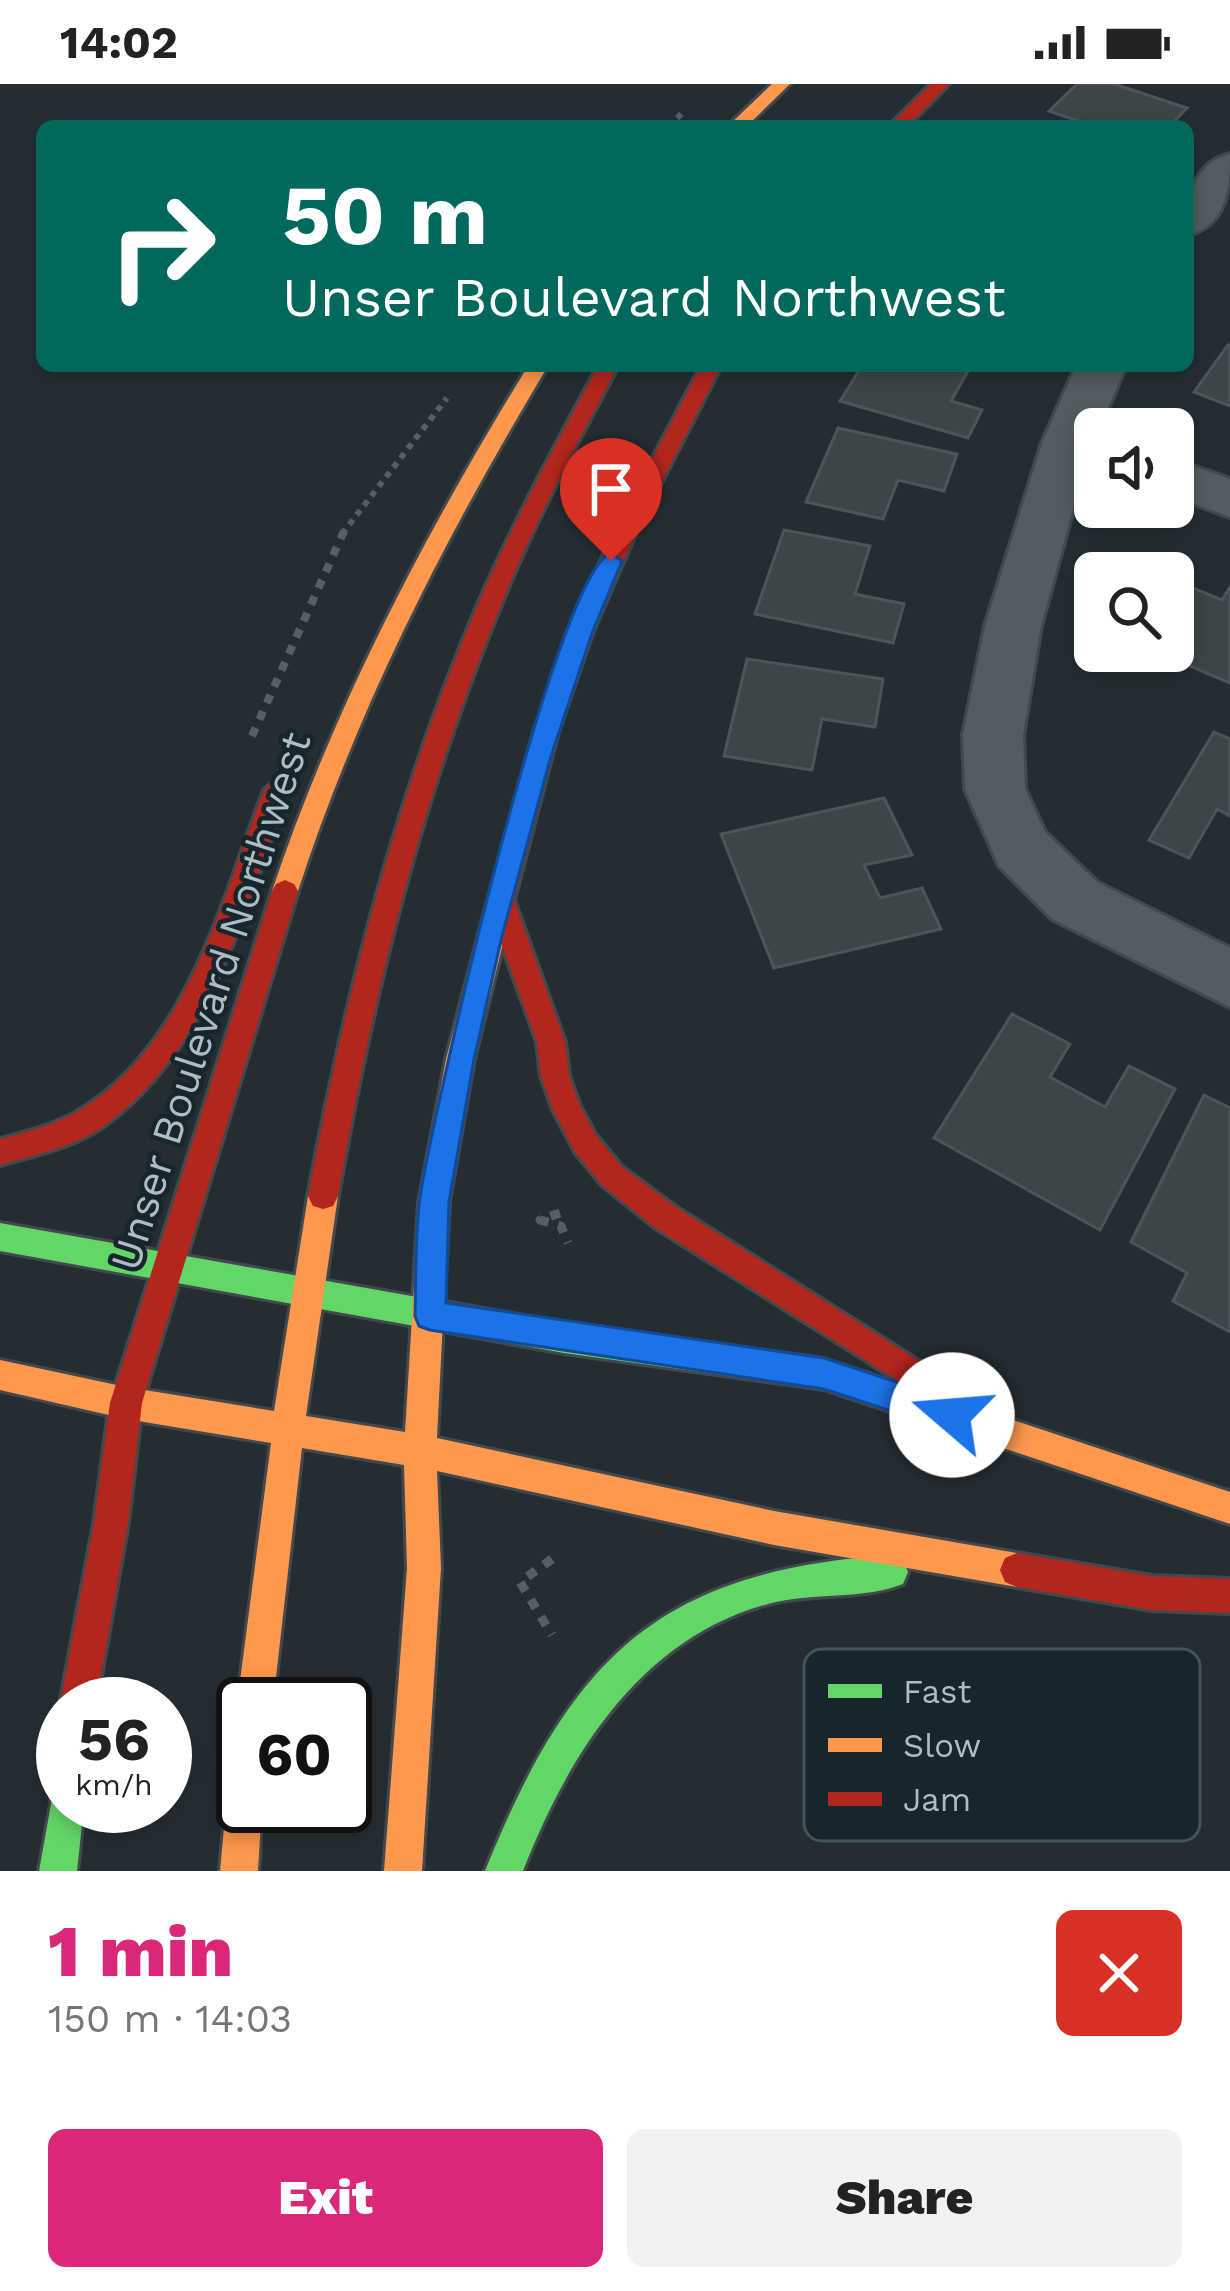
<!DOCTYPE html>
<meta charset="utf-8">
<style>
:root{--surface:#fff;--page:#f2f2f2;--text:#222;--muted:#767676;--accent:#db2777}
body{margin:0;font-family:"Work Sans",sans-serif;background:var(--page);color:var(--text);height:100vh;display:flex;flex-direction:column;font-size:45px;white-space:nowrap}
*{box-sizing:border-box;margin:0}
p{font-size:39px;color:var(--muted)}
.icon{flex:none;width:66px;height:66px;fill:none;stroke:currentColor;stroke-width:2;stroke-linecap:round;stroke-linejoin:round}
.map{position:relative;height:1787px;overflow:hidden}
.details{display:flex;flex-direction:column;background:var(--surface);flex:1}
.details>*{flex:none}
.guide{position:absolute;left:36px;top:36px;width:1158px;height:252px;border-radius:18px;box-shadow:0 6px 18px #0003;background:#00695c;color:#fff;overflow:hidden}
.controls{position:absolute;left:1074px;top:324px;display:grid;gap:24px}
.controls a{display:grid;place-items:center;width:120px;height:120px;border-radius:18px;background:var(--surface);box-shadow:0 6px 18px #0003;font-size:60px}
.speed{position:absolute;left:36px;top:1593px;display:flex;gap:24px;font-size:60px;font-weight:700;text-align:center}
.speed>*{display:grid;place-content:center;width:156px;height:156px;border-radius:50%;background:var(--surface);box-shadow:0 6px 18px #0003;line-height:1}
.speed small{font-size:30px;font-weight:400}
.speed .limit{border:6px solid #111;border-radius:18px;background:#fff;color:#111}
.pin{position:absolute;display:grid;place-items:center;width:102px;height:102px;color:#fff;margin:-123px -51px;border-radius:50% 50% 50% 0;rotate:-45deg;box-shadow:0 0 12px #0007}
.pin .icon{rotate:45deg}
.me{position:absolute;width:132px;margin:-66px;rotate:288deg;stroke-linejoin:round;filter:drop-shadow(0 0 9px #0008)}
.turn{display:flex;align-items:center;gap:42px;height:252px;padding:0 48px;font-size:54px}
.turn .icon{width:156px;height:156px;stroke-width:2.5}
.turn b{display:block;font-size:84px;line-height:102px}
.round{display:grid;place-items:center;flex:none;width:126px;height:126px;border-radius:18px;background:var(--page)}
.summary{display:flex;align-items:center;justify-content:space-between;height:204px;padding:0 48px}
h1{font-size:72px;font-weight:800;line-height:90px;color:var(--accent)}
.action{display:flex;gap:24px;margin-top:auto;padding:24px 48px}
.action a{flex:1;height:138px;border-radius:18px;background:var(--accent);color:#fff;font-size:48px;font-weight:800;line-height:138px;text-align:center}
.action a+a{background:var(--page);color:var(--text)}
.status{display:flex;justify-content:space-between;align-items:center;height:84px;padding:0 60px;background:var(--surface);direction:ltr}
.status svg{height:33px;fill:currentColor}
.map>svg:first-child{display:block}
.building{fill:#3c4548;stroke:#4b555a;stroke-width:3}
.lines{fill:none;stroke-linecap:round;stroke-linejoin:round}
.street-casing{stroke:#42494d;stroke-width:6}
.fast-casing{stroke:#42494d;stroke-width:6}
.slow-casing{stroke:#42494d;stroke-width:6}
.jam-casing{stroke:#42494d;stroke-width:6}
.path-far2{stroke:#566063;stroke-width:6;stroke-dasharray:6 6;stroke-linecap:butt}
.path-far1{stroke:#566063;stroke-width:8;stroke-dasharray:9 9;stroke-linecap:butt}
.path{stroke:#566063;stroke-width:9;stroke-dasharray:10 10;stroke-linecap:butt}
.street{fill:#535c60;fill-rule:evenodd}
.fast{fill:#63d668;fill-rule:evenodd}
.slow{fill:#ff974d;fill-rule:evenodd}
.jam{fill:#b3261e;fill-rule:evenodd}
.route{fill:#1a73e8;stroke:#114b97;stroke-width:3}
.labels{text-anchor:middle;stroke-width:9;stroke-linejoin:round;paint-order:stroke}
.street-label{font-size:42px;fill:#abbdc5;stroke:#17262c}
.key{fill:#17262c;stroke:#43535a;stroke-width:3}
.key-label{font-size:33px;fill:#abbdc5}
</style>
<div class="status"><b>14:02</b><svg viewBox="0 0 49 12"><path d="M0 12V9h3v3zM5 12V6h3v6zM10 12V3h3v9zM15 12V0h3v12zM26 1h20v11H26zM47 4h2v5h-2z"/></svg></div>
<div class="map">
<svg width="1230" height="1787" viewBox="0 0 1230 1787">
<rect width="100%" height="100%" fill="#242e32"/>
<g class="building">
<path d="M 1077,0 L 1114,0 L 1187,24 L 1170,42 L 1093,42 L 1049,27 Z"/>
<path d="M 1228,261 L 1230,262 L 1230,322 L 1194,308 Z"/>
<path d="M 862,282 L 971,282 L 951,317 L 982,326 L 968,354 L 840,317 Z"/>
<path d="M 838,344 L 957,370 L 944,407 L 898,396 L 883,435 L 806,418 Z"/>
<path d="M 784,446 L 870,462 L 855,510 L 904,520 L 893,559 L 755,530 Z"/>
<path d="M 1173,496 L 1222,516 L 1230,503 L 1230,599 L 1155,567 L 1173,567 Z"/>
<path d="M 747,575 L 883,595 L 875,643 L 822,635 L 812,686 L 724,672 Z"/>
<path d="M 1214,648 L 1230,655 L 1230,732 L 1217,725 L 1189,774 L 1149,756 Z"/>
<path d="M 884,714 L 912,771 L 864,781 L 880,814 L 922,804 L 941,845 L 774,884 L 721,750 Z"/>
<path d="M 1012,930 L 1070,960 L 1050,993 L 1105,1023 L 1129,982 L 1175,1005 L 1100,1146 L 934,1054 Z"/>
<path d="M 1204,1011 L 1230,1024 L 1230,1248 L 1173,1217 L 1187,1189 L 1131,1158 Z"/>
</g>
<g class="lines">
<defs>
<g id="street">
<path d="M 1230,70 C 1230,104 1227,141 1188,151 C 1188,116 1191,80 1230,70 Z"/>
<path d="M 1076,282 L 1126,282 L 1099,345 L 1095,345 L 1041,542 L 1023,651 L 1025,705 L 1045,748 L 1098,799 L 1230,864 L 1230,923 L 1052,835 L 999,782 L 965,705 L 963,651 L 985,542 L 1042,359 Z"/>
<path d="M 1173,375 L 1230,395 L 1230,433 L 1173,412 Z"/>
</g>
<g id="fast">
<path d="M 0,1139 L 564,1239 L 824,1275 L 927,1309 L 932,1320 L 927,1331 L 916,1336 L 824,1305 L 564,1269 L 0,1167 Z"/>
<path d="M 891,1471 L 903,1476 L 908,1488 L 903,1500 C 865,1515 817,1509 776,1518 C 644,1549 569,1669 523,1787 L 485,1787 C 571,1575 656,1487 891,1471 Z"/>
<path d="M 63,1705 L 63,1722 L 84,1722 L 77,1787 L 39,1787 L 53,1709 Z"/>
</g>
<g id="slow">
<path d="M 772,0 L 790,0 L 747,42 L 728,42 Z"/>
<path d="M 528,282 L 548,282 C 447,450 359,620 298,807 L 294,814 L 276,814 L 272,807 C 335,620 425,450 528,282 Z"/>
<path d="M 500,809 L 509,812 L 513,820 L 474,975 L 449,1118 L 437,1354 L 774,1427 L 1017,1469 L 1029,1474 L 1034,1486 L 1029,1498 L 1017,1503 L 774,1461 L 437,1387 L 441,1484 L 422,1787 L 384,1787 L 407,1484 L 404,1381 L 302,1364 L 273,1620 L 243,1620 L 243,1633 L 237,1620 L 271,1359 L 126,1335 L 0,1306 L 0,1276 L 126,1303 L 274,1327 L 308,1112 L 313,1102 L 323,1099 L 333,1102 L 338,1112 L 306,1332 L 405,1348 L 419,1118 L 446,975 L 487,820 L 491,812 Z"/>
<path d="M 916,1304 L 1230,1408 L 1230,1440 L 905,1331 L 900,1320 L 905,1309 Z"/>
<path d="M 243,1704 L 243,1722 L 262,1722 L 258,1787 L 220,1787 L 226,1722 L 231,1709 Z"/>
</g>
<g id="jam">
<path d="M 931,0 L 949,0 L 908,42 L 889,42 Z"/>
<path d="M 598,282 L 618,282 C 577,360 534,438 501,521 C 422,711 373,909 338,1112 L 333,1122 L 323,1125 L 313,1122 L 308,1112 C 346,909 397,708 479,518 C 514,437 556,360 598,282 Z"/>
<path d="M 701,282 L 721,282 L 637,446 L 593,547 L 558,648 L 514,816 L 565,958 L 569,992 L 580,1022 L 595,1050 L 622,1083 L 676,1123 L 938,1289 L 943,1300 L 938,1311 L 927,1315 L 654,1143 L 602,1101 L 575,1068 L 553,1026 L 541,992 L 537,958 L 487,820 L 534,648 L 569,547 L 615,446 Z"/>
<path d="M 276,696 L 288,706 C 246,822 210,966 104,1042 C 74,1063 35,1071 0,1081 L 0,1055 C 27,1048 54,1041 78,1027 C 187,963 222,816 264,706 Z"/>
<path d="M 285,796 L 294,800 L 298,807 L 142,1319 L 128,1439 L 96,1620 L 63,1620 L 63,1626 L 60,1620 L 94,1439 L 110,1319 L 272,807 L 276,800 Z"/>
<path d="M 1017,1469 L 1152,1492 L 1230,1495 L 1230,1529 L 1152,1526 L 1017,1503 L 1005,1498 L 1000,1486 L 1005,1474 Z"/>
</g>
</defs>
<use href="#street" class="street-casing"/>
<use href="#fast" class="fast-casing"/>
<use href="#slow" class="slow-casing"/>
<use href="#jam" class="jam-casing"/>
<g class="path-far2">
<path d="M 668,42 L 685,27"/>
<path d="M 342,450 L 447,314"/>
</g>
<path class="path-far1" d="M 252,652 L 344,447"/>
<g class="path">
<path d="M 560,1129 L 540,1136 L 561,1142 L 568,1159"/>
<path d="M 552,1475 L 520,1498 L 552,1551"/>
</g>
<use href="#street" class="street"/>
<use href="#fast" class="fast"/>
<use href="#slow" class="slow"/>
<use href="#jam" class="jam"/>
</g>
<path class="route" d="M 611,469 L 622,477 L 592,549 L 551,672 L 502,852 L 474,975 L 449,1118 L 446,1219 L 824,1274 L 963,1320 L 968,1331 L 963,1343 L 952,1347 L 824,1305 L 430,1246 L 419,1242 L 415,1232 C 416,1193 415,1151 420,1113 C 433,1031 555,489 611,469 Z"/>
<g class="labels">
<g class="street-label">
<text transform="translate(210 917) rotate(-72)" y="15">Unser Boulevard Northwest</text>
</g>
</g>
<rect x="804" y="1565" width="396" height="192" rx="18" class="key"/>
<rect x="828" y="1600" width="54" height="14" fill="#63d668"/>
<rect x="828" y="1654" width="54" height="14" fill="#ff974d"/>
<rect x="828" y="1708" width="54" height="14" fill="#b3261e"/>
<g class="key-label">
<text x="903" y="1619">Fast</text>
<text x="903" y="1673">Slow</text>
<text x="903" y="1727">Jam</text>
</g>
</svg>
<div class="controls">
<a><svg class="icon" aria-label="sound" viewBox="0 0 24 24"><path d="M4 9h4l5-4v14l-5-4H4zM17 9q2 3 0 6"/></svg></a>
<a><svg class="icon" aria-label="search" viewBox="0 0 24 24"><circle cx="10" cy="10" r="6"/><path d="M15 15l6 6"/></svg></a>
</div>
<div class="speed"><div>56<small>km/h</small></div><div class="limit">60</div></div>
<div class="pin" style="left:611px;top:477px;background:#d93025"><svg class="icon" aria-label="arrive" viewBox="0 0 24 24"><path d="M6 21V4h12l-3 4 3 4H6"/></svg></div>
<svg class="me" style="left:952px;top:1331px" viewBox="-20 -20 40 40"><circle r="19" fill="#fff"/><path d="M0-13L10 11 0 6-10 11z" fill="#1a73e8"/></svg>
<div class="guide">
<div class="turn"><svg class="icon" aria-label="right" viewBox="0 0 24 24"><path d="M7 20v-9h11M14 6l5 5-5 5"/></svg><div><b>50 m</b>Unser Boulevard Northwest</div></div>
</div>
</div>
<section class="details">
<div class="summary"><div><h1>1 min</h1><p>150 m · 14:03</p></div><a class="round" style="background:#d93025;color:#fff"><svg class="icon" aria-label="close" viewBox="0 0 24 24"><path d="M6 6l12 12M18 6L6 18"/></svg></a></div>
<div class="action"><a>Exit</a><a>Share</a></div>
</section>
